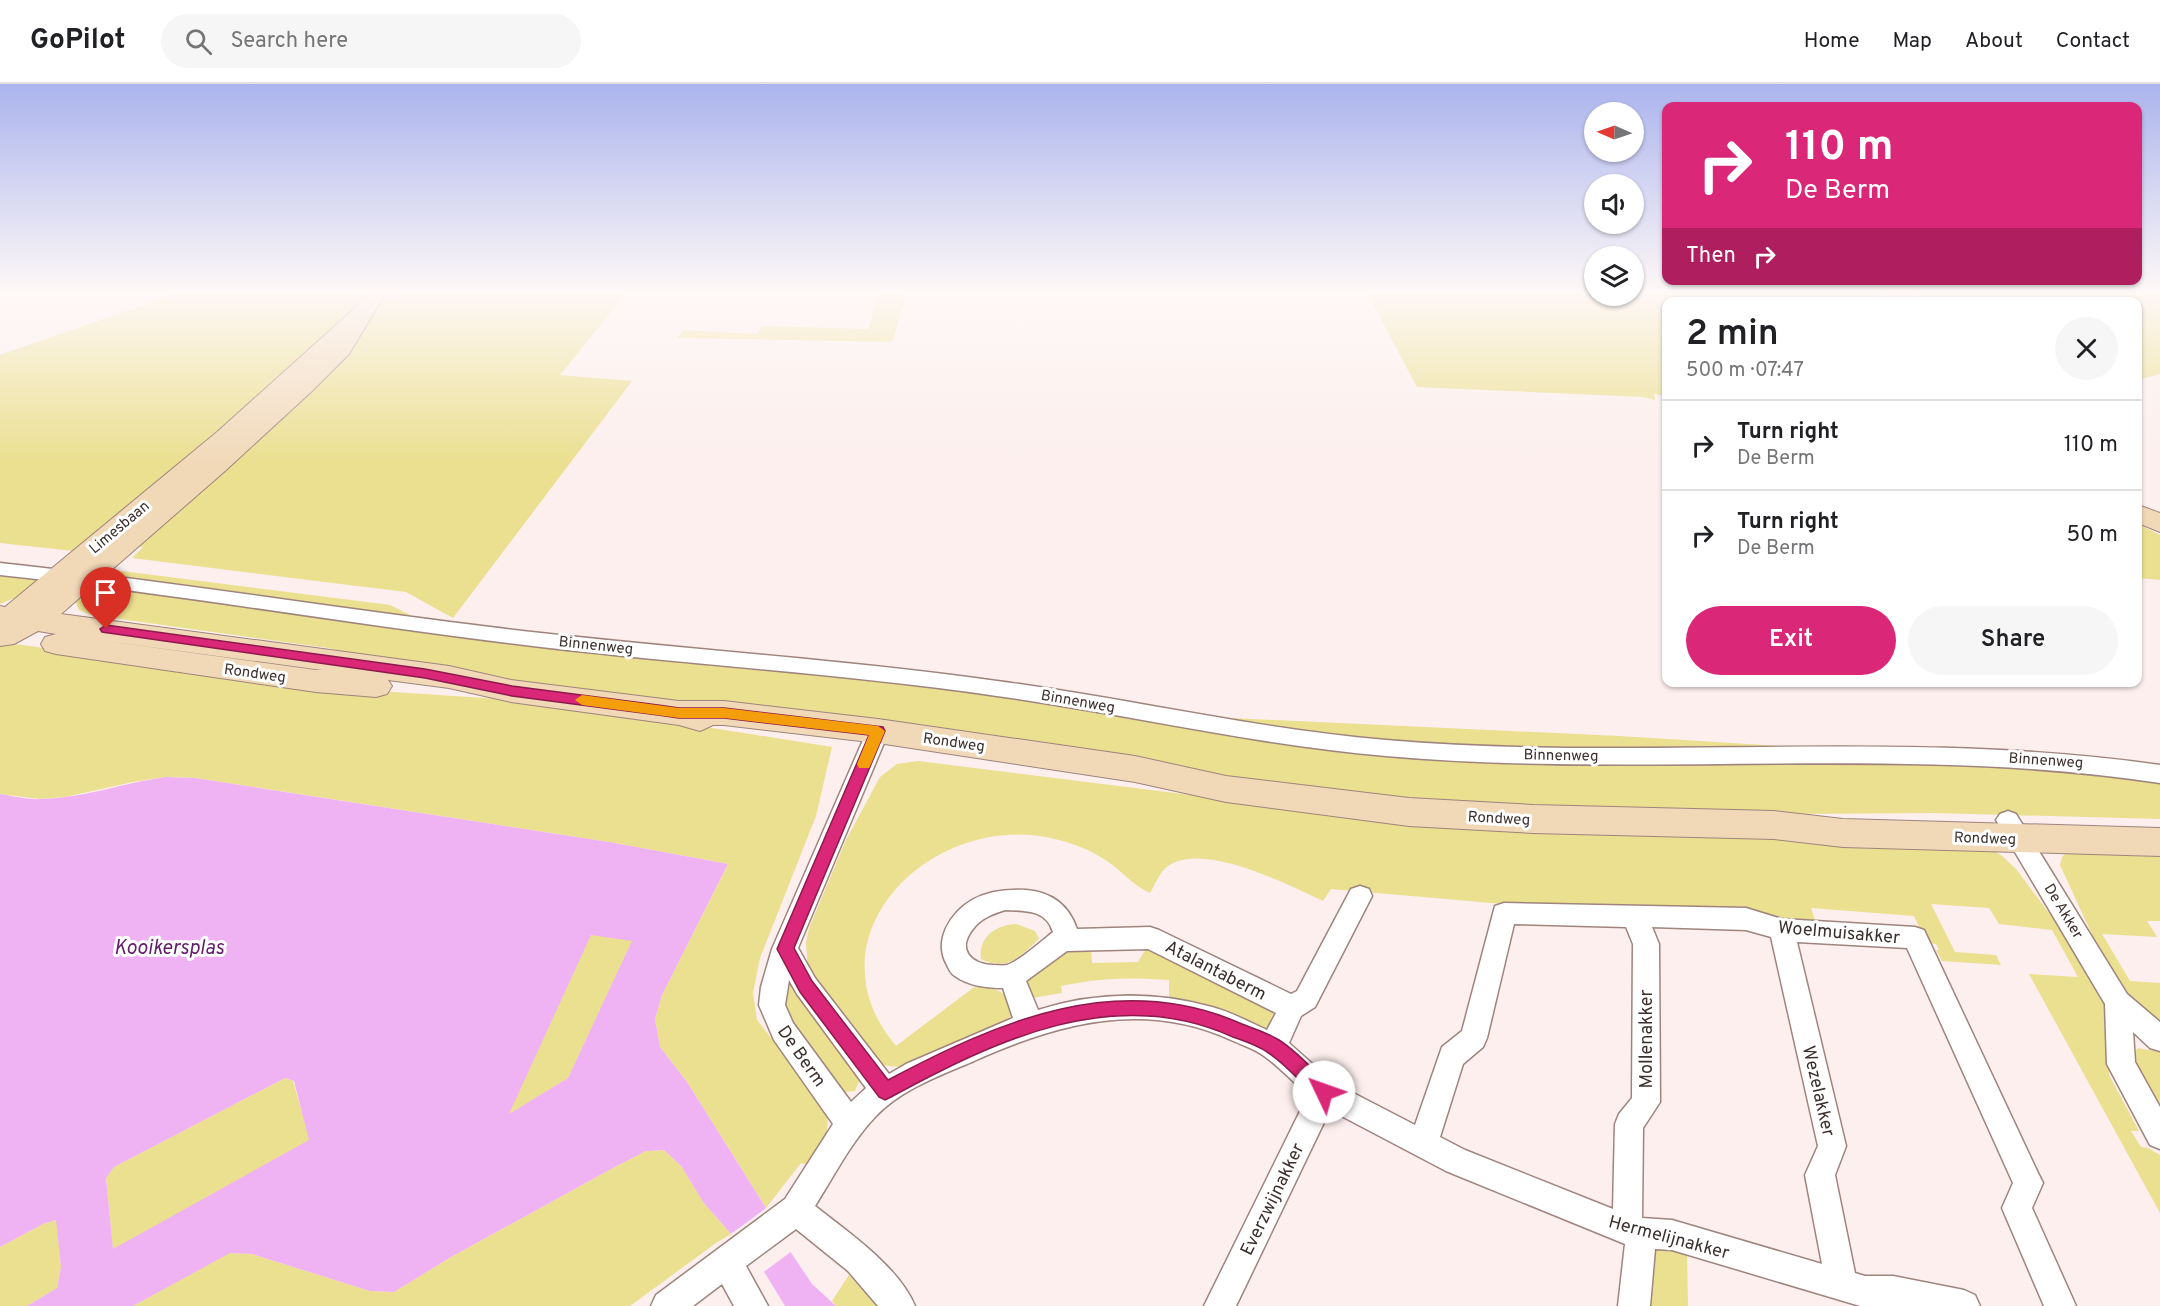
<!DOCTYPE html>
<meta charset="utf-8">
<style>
:root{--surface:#fff;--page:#f6f6f6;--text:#202124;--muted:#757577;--line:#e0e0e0;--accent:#db2777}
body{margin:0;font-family:Overpass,sans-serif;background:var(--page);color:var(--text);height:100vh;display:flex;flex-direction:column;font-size:22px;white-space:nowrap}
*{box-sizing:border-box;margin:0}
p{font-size:20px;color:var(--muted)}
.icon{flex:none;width:33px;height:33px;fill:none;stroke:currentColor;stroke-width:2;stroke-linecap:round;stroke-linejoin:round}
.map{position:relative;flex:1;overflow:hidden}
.details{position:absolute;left:1662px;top:213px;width:480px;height:390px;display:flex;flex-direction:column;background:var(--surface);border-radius:12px;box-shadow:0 2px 4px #0004}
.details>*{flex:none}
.guide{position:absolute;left:1662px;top:18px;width:480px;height:183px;border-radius:12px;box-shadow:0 2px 4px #0004;background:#db2777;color:#fff;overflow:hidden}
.needle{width:39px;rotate:272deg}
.fabs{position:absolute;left:1584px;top:18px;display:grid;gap:12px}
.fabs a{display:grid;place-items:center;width:60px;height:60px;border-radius:50%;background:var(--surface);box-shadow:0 2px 4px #0004;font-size:30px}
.pin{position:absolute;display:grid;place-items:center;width:51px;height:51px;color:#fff;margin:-62px -26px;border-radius:50% 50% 50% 0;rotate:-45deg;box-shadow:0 0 6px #0007}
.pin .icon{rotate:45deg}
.me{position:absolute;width:66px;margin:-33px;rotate:312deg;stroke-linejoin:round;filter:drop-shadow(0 0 4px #0008)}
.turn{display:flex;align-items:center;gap:21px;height:126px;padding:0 24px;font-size:27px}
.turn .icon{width:78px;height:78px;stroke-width:2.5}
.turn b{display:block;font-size:42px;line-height:51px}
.then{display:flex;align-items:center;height:57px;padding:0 24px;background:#0003;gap:12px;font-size:22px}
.round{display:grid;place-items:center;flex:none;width:63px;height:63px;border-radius:32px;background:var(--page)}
.head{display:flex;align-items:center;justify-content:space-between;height:102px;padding:0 24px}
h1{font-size:36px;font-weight:600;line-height:45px}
.cta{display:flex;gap:12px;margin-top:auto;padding:12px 24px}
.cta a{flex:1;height:69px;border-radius:36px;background:var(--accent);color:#fff;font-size:24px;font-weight:600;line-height:69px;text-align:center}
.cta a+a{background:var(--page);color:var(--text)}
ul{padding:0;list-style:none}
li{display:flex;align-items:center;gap:18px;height:90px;padding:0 24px;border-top:2px solid var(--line)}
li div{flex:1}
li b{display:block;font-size:22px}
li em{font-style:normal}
header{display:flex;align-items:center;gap:36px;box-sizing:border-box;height:84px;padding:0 30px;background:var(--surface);border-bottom:2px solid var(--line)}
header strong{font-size:28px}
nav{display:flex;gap:33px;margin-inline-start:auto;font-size:21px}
.search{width:420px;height:54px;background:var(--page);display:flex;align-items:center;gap:15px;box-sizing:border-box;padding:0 21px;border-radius:33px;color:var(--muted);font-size:22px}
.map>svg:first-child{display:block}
.green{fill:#ebdf90}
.water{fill:#efb3f4;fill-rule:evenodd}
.pier{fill:#fcefed}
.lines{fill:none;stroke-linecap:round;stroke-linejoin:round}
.minor-casing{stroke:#9f847e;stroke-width:3}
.secondary-casing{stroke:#9f847e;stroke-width:2}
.minor{fill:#fff;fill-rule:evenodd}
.secondary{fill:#f1d9b8;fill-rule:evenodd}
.route{fill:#db2777;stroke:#8e194d;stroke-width:1.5}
.slow{fill:#f59e0b}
.labels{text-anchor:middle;stroke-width:6;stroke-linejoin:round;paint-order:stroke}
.street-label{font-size:15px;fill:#3b302d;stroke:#fff}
.near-street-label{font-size:18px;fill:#3b302d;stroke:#fff}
.near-water-label{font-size:20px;font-style:italic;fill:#621c69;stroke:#fff}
</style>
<header>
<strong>GoPilot</strong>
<div class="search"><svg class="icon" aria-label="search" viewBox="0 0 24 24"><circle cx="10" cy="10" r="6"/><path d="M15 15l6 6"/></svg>Search here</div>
<nav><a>Home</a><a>Map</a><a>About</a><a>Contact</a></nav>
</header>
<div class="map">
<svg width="2160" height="1222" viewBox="0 0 2160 1222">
<rect width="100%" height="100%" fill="#fcefed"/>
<g class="green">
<path d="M 184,207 L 367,207 L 349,233 L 304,275 L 73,467 L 0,459 L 0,271 Z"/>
<path d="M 386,207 L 628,207 L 560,291 L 632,297 L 453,534 L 406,508 L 132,474 L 143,463 L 134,461 L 366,238 Z"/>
<path d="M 880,207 L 908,207 L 892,258 L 677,254 L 684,246 L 757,250 L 762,242 L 868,245 Z"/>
<path d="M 1366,207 L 1594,207 L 1594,212 L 1634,212 L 1634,207 L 1882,207 L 1882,217 L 1666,218 L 1666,312 L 1654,310 L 1655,316 L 1643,313 L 1417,303 Z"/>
<path d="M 1918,207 L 2160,207 L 2160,290 L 2138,296 L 2138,218 L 1919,218 Z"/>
<path d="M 2138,440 L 2160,451 L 2160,496 L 2138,494 Z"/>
<path d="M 114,486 L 390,521 L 414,533 L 107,493 Z"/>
<path d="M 0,491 L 46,495 L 24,510 L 0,520 Z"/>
<path d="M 85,499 L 988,610 L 1129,631 L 1620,680 L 1883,677 L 2095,689 L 2160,700 L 2160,735 L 1935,729 L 1790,730 L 1422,719 L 416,583 L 328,564 L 91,531 L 79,526 L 75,517 Z"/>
<path d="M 0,558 L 346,605 L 501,615 L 631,631 L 832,663 L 816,732 L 760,874 L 753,909 L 757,936 L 825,1022 C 833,1046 822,1062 809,1082 L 801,1079 L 766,1124 L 687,998 L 660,963 L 655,935 L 662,911 L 728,780 L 609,758 L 195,694 L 165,693 L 133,698 L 65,713 L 39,715 L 0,710 Z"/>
<path d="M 1230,634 L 1619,652 L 1812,664 L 1583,669 L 1341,654 L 1231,639 Z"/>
<path d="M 918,677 L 1264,720 L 1696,750 L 1988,764 L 2001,771 L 2016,785 L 2071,858 L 2106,920 L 2109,933 L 2109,991 L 2139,1047 L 2131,1047 L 2141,1063 L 2148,1064 L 2160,1071 L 2160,1129 L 2029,890 L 2078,893 L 2052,846 L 1999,840 L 1989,824 L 1931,820 L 1955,868 L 1996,871 L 2001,881 L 1942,877 L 1936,866 L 1939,866 L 1936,860 L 1927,859 L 1914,832 L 1811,824 L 1816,839 L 1527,822 L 1331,805 L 1323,817 C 1288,801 1204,757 1168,782 C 1160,787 1155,801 1150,809 C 1135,802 1126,792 1114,782 C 1092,765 1066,756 1039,752 C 921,736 808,858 896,962 L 973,904 C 987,899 994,905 1007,911 L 1013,931 L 1008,934 L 1009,936 L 912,980 L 900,983 L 881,981 L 808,887 L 806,859 L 809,844 L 846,756 L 880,693 L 897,680 Z"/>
<path d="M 2160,764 L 2160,837 L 2147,837 L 2157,853 L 2102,850 L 2130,897 L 2160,899 L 2160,948 L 2135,925 L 2101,870 L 2060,781 L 2062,773 L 2068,767 Z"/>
<path d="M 1016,840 L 1035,847 L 1039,855 C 1019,873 1007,888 981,875 C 978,853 996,841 1016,840 Z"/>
<path d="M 591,850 L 633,856 L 568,994 L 508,1031 Z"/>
<path d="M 1147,863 L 1275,927 L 1268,944 L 1264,945 L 1192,918 L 1169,913 L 1169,896 C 1131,893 1098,894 1061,902 L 1062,909 L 1032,914 L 1027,894 L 1060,866 L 1091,865 L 1092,879 L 1138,878 Z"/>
<path d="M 789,893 L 856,985 L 859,998 L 855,1007 L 845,1008 L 834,1002 L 786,935 L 782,895 Z"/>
<path d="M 2138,964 L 2160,968 L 2160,1036 L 2129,973 Z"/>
<path d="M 285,994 L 293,997 L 310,1056 L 113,1166 L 106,1093 L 114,1083 Z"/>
<path d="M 664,1066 L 682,1083 L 703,1118 L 731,1150 L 716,1159 L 630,1222 L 133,1222 L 229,1169 L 252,1170 L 370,1207 L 394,1208 L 451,1173 L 611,1085 L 646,1067 Z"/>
<path d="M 57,1136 L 61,1183 L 57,1204 L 27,1222 L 0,1222 L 0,1163 L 43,1140 Z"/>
<path d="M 1659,1164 L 1687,1166 L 1688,1222 L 1648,1222 L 1654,1169 Z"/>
<path d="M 849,1191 L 877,1222 L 836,1222 L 832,1217 Z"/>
</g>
<path class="water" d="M 165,693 L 195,694 L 253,703 L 609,758 L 728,780 L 662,911 L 655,935 L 660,963 L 687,998 L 766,1124 L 763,1127 L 812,1200 L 836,1222 L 785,1222 L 738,1145 L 731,1150 L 703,1118 L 682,1083 L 664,1066 L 646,1067 L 611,1085 L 451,1173 L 394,1208 L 370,1207 L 252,1170 L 230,1169 L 133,1222 L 27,1222 L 57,1204 L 61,1183 L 56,1136 L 43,1140 L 0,1163 L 0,710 C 13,712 28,716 42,715 C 83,714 124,699 165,693 ZM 591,851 L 632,857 L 568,994 L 509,1030 ZM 285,994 L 294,997 L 309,1056 L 113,1165 L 106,1094 L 114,1083 Z"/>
<path class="pier" d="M 766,1124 L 792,1167 L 761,1190 L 737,1149 L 733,1153 L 731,1150 Z"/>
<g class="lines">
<defs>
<g id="minor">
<path d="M 0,479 C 181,498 361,529 541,549 C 693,566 846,576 997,597 C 1127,614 1255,645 1386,656 C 1643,678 1904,644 2160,681 L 2160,699 C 1904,660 1643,695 1386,672 C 1255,661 1127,630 997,612 C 846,590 693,581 541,563 C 360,542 181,510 0,491 Z"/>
<path d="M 878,639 L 886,641 L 889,647 L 798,864 L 815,894 L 889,990 L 906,980 L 1013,934 L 1003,904 C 986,904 969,902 955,892 C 951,890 949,885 947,881 C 933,857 950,829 972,816 C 988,807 1008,805 1026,806 C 1051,808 1069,821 1077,845 L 1150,843 L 1159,846 L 1291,910 L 1297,907 L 1351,805 L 1360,802 L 1369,805 L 1372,812 L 1315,923 L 1301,932 L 1289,959 L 1334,999 L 1415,1041 L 1442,963 L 1462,947 L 1495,822 L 1504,819 L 1746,824 L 1782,835 L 1915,843 L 1924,846 L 2038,1089 L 2043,1099 L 2032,1124 L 2076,1222 L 2044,1222 L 2002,1124 L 2013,1099 L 1907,864 L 1797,858 L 1846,1062 L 1835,1091 L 1855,1189 L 1865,1192 L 1893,1192 L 1964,1206 L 1975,1211 L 1980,1222 L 1860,1222 L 1672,1166 L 1655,1165 L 1650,1222 L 1618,1222 L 1625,1160 L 1446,1087 L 1330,1026 L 1236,1222 L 1204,1222 L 1308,1011 C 1294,999 1280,983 1264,972 C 1255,965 1242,961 1231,956 C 1144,916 1058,939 974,977 C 941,991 902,1005 876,1032 C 851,1058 834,1092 815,1122 C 848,1148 899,1183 915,1222 L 878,1222 L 848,1187 L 796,1145 L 746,1182 L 768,1222 L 734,1222 L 722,1200 L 693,1222 L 651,1222 L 656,1211 L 785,1115 L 833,1040 L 774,956 L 759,921 L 761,903 L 772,865 L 867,647 L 870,641 ZM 1005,826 C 1025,827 1046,825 1053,848 C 1043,856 1018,878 1007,881 C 1003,882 997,881 993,881 C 970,880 957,865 973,845 C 981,834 993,830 1005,826 ZM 1514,840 L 1626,843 L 1633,860 L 1632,1014 L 1619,1030 L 1615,1040 L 1613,1125 L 1465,1066 L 1440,1053 L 1463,980 L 1483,963 L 1487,954 ZM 1652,843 L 1746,846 L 1771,853 L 1818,1062 L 1805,1091 L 1822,1180 L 1672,1136 L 1642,1134 L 1643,1044 L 1660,1018 L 1659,860 ZM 1148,865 L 1276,929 L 1267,946 C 1249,938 1231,928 1212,923 C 1154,907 1095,908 1038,926 L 1026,897 L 1067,867 ZM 789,896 L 797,910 L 866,1004 L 851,1018 L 793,939 L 785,921 Z"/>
<path d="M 2008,727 L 2016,730 L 2127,910 L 2160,938 L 2160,967 L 2150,964 L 2133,948 L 2135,978 L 2160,1023 L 2160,1065 L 2150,1061 L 2107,980 L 2105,920 L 1996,736 L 2000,730 Z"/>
</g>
<g id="secondary">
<path d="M 366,207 L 387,207 L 349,270 L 312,307 L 225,387 L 61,530 L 449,582 L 511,596 L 679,617 L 724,617 L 878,635 L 1135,672 L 1226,692 L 1409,714 L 1533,721 L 1774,727 L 1843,735 L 2160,744 L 2160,772 L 1843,763 L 1774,755 L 1533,749 L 1409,742 L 1226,718 L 1135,698 L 878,659 L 724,641 L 713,641 L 700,647 L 679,641 L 511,618 L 449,604 L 388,596 L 392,602 L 387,610 L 376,613 L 316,608 L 56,570 L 45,567 L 41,560 L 45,553 L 56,550 L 38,547 L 14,560 L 0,562 L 0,522 L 5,523 L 217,348 L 355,224 ZM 106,557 L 322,586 L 316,586 Z"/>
<path d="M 1892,207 L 1912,207 L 1913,218 L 1891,218 Z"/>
<path d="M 2138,421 L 2160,429 L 2160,448 L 2138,439 Z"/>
</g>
</defs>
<use href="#minor" class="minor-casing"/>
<use href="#secondary" class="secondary-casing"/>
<use href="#minor" class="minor"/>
<use href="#secondary" class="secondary"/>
</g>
<linearGradient id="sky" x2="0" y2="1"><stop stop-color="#abb4ed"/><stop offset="0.55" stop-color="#fef8f7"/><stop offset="1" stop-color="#fef8f7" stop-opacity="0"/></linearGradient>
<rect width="2160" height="378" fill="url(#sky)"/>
<path class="route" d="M 106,541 L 425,585 L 512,602 L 658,621 L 679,624 L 724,624 L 883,643 L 885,647 L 794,864 L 812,897 L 888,996 C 999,937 1118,885 1242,940 C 1254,945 1268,949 1279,956 C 1298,968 1314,987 1330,1002 L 1333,1008 L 1330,1014 L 1324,1016 L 1318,1014 C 1301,999 1285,979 1267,968 C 1257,961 1244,957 1233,953 C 1115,899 996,956 891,1013 L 885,1016 L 879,1013 L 800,908 L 777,865 L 869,651 L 724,634 L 679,634 L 658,631 L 512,612 L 425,594 L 102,548 L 100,545 Z"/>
<path class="slow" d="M 582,611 L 679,624 L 724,624 L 878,642 L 885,647 L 871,680 L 869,684 L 859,684 L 857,680 L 869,651 L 724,634 L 679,634 L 582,621 L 575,616 Z"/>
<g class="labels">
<g class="street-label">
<text transform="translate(119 443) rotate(-40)" y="5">Limesbaan</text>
<text transform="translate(596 561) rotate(6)" y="5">Binnenweg</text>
<text transform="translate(255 589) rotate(8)" y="5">Rondweg</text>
<text transform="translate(1078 617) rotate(10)" y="5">Binnenweg</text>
<text transform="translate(954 658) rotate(8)" y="5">Rondweg</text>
<text transform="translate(1561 671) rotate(1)" y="5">Binnenweg</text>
<text transform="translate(2046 676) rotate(4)" y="5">Binnenweg</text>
<text transform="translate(1499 734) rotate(3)" y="5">Rondweg</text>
<text transform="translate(1985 754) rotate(2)" y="5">Rondweg</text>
<text transform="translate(2064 827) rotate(59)" y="5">De Akker</text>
</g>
<g class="near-street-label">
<text transform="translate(1839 848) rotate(5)" y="6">Woelmuisakker</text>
<text transform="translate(1216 886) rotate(27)" y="6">Atalantaberm</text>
<text transform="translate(1646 955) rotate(-90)" y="6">Mollenakker</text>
<text transform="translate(802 972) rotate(55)" y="6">De Berm</text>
<text transform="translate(1819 1007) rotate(77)" y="6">Wezelakker</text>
<text transform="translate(1272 1115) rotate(-64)" y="6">Everzwijnakker</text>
<text transform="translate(1669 1153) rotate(15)" y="6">Hermelijnakker</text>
</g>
<g class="near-water-label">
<text x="169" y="870">Kooikersplas</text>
</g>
</g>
</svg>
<div class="fabs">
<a><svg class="needle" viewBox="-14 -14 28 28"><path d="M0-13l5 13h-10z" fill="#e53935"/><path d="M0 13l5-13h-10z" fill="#757577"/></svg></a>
<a><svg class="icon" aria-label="sound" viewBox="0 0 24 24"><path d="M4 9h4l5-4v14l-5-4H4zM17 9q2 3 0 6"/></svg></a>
<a><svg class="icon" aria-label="layers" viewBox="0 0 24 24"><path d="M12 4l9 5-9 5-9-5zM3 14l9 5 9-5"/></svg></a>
</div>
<div class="pin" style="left:106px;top:545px;background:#d93025"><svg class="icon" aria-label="arrive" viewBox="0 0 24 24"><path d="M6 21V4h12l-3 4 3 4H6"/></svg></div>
<svg class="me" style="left:1324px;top:1008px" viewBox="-20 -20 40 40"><circle r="19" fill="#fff"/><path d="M0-13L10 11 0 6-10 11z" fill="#db2777"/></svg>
<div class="guide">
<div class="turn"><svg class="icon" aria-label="right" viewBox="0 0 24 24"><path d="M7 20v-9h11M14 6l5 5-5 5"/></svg><div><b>110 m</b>De Berm</div></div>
<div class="then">Then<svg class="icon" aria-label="right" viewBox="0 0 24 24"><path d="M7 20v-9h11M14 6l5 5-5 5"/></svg></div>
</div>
<section class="details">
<div class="head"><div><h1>2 min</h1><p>500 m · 07:47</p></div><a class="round"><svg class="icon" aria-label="close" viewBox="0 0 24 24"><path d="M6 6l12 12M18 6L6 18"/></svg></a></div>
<ul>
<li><svg class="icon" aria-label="right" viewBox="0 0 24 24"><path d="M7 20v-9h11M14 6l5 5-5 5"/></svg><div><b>Turn right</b><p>De Berm</p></div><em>110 m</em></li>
<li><svg class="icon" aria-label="right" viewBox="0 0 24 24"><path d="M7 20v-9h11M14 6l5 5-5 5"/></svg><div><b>Turn right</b><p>De Berm</p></div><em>50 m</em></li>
</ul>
<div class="cta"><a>Exit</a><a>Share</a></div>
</section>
</div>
